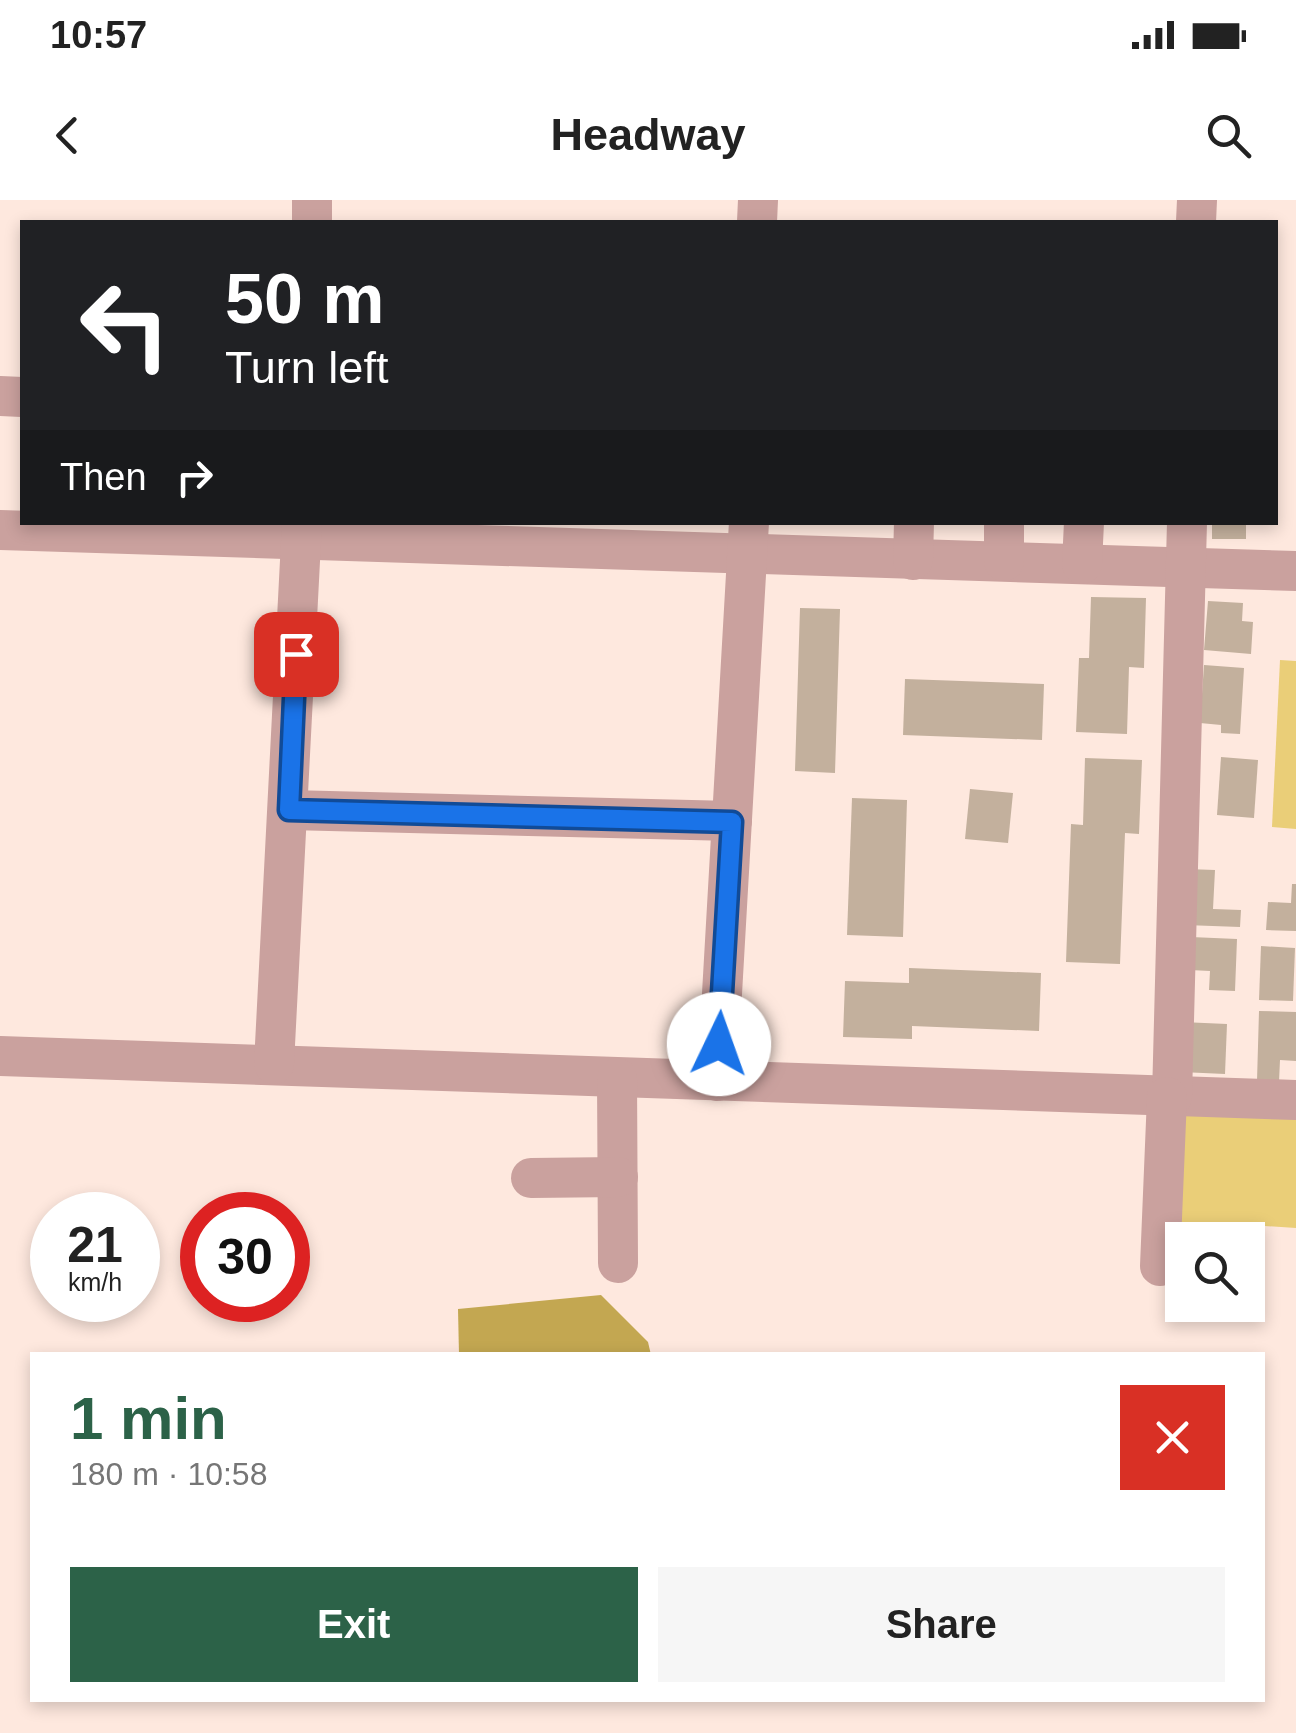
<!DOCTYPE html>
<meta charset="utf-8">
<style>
:root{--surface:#fff;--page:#f6f6f6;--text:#222;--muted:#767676;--accent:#2c6248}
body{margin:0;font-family:Arial,sans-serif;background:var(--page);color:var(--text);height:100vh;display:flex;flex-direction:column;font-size:38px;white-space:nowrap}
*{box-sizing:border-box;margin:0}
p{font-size:32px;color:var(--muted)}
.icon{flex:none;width:55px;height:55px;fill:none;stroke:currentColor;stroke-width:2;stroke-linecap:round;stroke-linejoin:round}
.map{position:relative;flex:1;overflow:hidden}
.panel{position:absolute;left:30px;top:1152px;width:1235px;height:350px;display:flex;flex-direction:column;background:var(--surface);border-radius:0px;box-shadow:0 5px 15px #0003}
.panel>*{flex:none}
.guide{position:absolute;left:20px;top:20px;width:1258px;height:305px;border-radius:0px;box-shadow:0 5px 15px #0003;background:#202124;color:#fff;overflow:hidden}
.fabs{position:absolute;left:1165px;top:1022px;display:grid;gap:20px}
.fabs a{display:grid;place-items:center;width:100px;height:100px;border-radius:0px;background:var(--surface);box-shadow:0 5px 15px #0003;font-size:50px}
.speed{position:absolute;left:30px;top:992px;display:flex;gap:20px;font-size:50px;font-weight:700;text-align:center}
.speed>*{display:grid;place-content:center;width:130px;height:130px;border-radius:50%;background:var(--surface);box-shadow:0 5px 15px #0003;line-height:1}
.speed small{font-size:25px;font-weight:400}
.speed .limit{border:15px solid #d22;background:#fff;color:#111}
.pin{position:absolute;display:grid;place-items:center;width:85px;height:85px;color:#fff;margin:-42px;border-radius:20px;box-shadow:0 5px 15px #0006}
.me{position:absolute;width:110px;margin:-55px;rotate:3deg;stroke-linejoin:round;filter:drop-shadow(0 0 8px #0008)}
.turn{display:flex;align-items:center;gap:35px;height:210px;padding:0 40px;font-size:45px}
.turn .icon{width:130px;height:130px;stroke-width:2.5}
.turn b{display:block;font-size:70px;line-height:85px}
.then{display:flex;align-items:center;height:95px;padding:0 40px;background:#0003;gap:20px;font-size:38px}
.round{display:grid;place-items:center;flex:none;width:105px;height:105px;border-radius:0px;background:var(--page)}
.summary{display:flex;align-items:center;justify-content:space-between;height:170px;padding:0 40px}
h1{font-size:60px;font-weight:700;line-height:75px;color:var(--accent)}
.primary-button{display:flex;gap:20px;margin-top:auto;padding:20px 40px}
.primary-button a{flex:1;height:115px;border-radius:0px;background:var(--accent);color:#fff;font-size:40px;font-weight:700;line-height:115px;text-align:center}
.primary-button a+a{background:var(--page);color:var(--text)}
.status{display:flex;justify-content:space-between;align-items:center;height:70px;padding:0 50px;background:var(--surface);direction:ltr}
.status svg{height:28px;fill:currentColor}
header{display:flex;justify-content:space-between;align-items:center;height:130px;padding:0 40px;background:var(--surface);font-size:45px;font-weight:700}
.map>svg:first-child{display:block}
.green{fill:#eace78}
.forest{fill:#c3a751}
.building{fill:#c3b09d}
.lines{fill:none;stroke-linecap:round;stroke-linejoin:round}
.minor{stroke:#caa19e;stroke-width:40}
.route-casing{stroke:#114b97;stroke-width:25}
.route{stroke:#1a73e8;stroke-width:18}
</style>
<div class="status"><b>10:57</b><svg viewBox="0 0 49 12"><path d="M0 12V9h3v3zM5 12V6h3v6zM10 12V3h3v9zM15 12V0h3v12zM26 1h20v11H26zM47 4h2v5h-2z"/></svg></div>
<header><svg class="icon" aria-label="back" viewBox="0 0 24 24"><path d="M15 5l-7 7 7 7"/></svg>Headway<svg class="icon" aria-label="search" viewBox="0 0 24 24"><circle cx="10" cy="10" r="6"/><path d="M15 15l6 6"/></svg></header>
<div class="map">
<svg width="1296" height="1533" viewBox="0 0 1296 1533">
<rect width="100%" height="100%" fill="#fee8de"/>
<g class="green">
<path d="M 1280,460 L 1296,461 L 1296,629 L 1272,627 Z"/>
<path d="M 1180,904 L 1296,912 L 1296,1028 L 1220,1023 L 1221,1040 L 1182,1040 L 1182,1066 L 1169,1070 Z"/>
</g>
<path class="forest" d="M 601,1095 L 648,1142 L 651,1155 L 459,1155 L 458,1109 Z"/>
<g class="building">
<rect x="1212" y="322" width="34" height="17"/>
<path d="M 1091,397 L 1146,398 L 1144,468 L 1129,467 L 1127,534 L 1076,532 L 1079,458 L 1089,458 Z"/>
<path d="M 1208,401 L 1243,403 L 1242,421 L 1253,422 L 1251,454 L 1204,450 Z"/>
<path d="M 800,408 L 840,409 L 835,573 L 795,571 Z"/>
<path d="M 1204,465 L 1244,468 L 1240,534 L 1221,533 L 1221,525 L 1200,523 Z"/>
<path d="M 905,479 L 1044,484 L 1042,540 L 903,535 Z"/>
<path d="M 1221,557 L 1258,560 L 1254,618 L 1217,615 Z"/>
<path d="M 1085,558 L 1142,560 L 1139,634 L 1125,633 L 1120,764 L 1066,762 L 1071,624 L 1083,625 Z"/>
<path d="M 970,589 L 1013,593 L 1008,643 L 965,639 Z"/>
<path d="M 852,598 L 907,600 L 903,737 L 847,735 Z"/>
<path d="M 1187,669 L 1215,670 L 1213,709 L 1241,710 L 1240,727 L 1185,725 Z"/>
<path d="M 1292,684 L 1296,684 L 1296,731 L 1266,730 L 1268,702 L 1291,703 Z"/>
<path d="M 1191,737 L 1237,739 L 1235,791 L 1209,790 L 1210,771 L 1190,770 Z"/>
<path d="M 1261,746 L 1295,748 L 1293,801 L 1259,800 Z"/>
<path d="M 909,768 L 1041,773 L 1039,831 L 912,826 L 912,839 L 843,837 L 845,781 L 909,783 Z"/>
<path d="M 1259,811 L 1296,812 L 1296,861 L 1280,860 L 1279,882 L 1257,881 Z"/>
<path d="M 1182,822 L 1227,824 L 1225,874 L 1181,872 Z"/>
</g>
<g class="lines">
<g class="minor">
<path d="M 312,22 L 312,0"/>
<path d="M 757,22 L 758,0"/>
<path d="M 1196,22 L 1197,0"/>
<path d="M 0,196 L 22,197"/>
<path d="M 0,330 L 1296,371"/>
<path d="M 913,360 L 914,322"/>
<path d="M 1004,361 L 1004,322"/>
<path d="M 1082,364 L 1084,322"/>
<path d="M 289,610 L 732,621"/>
<path d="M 0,856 L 1296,900"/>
<path d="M 274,864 L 302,322"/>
<path d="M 617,878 L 618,1063"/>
<path d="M 717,881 L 749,322"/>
<path d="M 1172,897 L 1187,322"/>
<path d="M 531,978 L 618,977"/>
<path d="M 1160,1066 L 1167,897"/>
</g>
</g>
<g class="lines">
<defs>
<path id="route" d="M 296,454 L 289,610 L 732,622 L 719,844"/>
</defs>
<use href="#route" class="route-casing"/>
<use href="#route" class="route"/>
</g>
</svg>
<div class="fabs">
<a><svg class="icon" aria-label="search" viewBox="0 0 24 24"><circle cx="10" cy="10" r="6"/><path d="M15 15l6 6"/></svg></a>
</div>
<div class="speed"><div>21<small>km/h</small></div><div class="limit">30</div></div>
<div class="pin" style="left:296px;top:454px;background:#d93025"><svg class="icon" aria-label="arrive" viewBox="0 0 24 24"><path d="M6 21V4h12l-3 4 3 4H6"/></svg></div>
<svg class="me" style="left:719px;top:844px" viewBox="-20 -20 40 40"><circle r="19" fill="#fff"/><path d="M0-13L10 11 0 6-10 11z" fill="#1a73e8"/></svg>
<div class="guide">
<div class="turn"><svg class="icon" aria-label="left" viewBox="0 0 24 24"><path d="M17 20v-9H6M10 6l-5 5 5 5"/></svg><div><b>50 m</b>Turn left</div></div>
<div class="then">Then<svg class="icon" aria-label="right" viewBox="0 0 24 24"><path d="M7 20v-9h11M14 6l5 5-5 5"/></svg></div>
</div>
<section class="panel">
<div class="summary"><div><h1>1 min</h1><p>180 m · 10:58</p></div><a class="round" style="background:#d93025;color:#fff"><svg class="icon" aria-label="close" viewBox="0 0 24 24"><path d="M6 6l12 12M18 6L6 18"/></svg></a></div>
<div class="primary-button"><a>Exit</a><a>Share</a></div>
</section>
</div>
